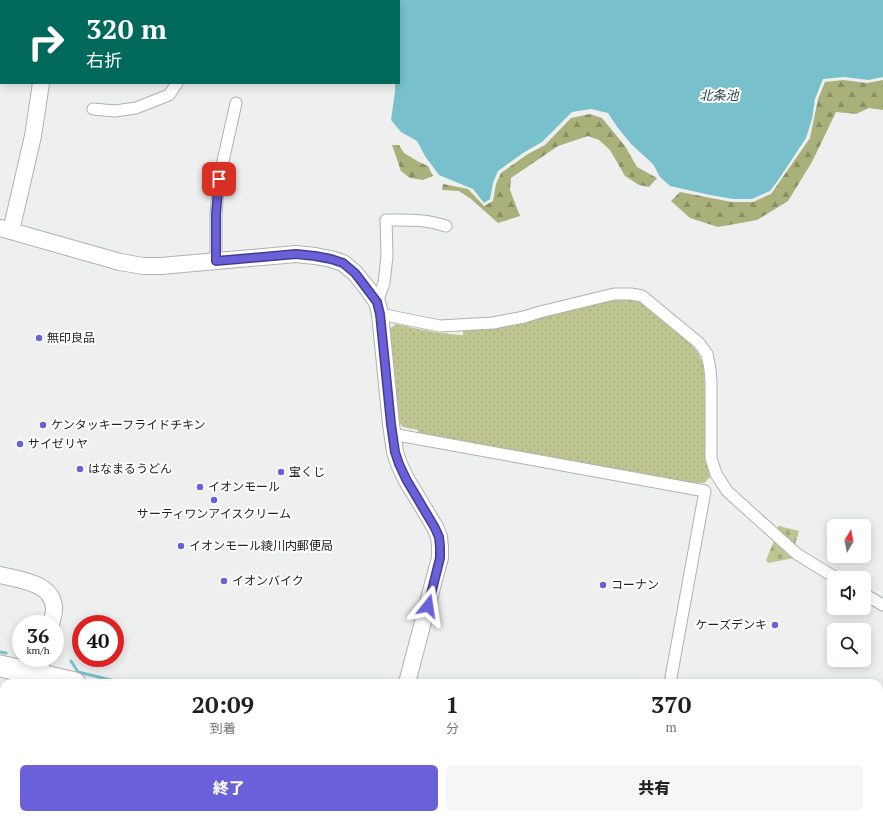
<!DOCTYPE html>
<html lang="ja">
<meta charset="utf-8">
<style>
:root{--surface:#fff;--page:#f6f6f6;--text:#202124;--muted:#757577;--accent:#6960da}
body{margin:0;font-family:"PT Serif","Noto Sans JP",serif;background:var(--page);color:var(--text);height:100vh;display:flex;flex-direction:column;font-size:15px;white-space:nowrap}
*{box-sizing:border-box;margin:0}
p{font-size:13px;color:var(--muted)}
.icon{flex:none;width:22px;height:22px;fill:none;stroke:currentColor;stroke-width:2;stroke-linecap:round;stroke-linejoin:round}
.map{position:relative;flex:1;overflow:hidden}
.details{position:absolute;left:0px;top:679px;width:883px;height:140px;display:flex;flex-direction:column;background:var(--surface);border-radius:12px 12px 0 0;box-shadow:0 2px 10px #0003}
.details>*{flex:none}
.hud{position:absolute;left:0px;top:0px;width:400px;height:84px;box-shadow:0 2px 10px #0003;background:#00695c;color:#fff;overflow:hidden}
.needle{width:26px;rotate:10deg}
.buttons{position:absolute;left:827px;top:519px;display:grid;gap:8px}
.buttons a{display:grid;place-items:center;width:44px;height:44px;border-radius:6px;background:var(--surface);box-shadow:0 2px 10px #0003;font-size:20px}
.speed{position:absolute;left:12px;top:615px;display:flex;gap:8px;font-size:20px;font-weight:700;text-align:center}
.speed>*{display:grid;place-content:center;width:52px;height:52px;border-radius:50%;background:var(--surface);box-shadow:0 2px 10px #0003;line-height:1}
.speed small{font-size:10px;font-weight:400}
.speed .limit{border:6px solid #d22;background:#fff;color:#111}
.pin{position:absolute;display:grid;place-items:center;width:34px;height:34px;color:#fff;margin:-17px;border-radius:8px;box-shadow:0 2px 6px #0006}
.me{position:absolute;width:44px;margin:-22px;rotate:15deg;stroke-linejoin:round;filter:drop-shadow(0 0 3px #0008)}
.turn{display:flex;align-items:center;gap:14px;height:84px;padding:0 20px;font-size:18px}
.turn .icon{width:52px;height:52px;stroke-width:2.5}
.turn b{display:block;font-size:28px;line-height:34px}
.eta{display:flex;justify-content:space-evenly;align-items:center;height:68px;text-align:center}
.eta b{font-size:24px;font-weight:800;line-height:28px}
.action{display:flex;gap:8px;margin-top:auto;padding:8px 20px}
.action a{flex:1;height:46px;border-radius:6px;background:var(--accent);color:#fff;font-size:16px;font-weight:800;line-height:46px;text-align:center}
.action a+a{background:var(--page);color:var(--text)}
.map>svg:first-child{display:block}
.grass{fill:url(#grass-dots)}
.forest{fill:url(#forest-firs)}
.cemetery{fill:url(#cemetery-stones)}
.water{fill:#79c0cd}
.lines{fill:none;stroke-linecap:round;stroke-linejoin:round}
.stream{stroke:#79c0cd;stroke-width:3}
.street-casing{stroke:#afb2b0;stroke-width:13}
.secondary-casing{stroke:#afb2b0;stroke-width:18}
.highway-casing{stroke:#afb2b0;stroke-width:23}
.street{stroke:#fff;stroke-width:11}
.secondary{stroke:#fff;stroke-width:16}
.highway{stroke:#fff;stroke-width:21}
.rail{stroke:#636564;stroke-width:3;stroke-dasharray:6 3;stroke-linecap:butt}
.route-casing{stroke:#443e8e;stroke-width:10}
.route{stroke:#6960da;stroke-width:7}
.poi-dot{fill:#6960da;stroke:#fff;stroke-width:1.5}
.labels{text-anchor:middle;stroke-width:4;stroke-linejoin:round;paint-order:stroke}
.poi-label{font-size:12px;fill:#222423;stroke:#fff;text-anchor:start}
.water-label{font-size:13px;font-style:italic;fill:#1c3e44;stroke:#fff}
</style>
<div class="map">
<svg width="883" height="819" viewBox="0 0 883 819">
<defs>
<pattern id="grass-dots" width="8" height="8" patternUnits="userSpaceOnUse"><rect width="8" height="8" fill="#bec591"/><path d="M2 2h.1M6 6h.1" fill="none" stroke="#a3a97d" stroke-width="1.8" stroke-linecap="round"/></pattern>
<pattern id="forest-firs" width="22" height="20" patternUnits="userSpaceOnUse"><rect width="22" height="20" fill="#a9b07a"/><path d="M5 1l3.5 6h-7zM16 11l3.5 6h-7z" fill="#898f64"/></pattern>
<pattern id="cemetery-stones" width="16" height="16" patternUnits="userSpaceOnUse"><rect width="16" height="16" fill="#bec591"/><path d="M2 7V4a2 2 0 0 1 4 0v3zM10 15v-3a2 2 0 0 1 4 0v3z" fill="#a3a97d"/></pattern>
</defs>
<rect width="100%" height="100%" fill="#edf0ee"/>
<path class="grass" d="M 621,299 L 635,300 L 646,305 L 688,341 L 698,353 L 704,365 L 705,393 L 706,449 L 710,477 L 704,483 L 689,482 L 418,433 L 418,430 L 403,427 L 399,422 L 389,329 L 396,324 C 418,329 440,334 463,335 L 463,329 L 507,326 L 578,308 Z"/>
<g class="forest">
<path d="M 843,80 L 867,83 L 883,80 L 883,110 L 869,108 L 856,114 L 836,112 L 812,162 L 788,201 L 757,220 L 718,227 L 690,218 L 671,201 L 680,192 L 732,202 L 753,202 L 771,194 L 810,138 L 818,99 L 825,82 Z"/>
<path d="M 590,114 L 602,118 L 625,146 L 637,167 L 657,178 L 649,187 L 639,185 L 625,176 L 610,150 L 599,140 L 588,136 L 558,146 L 511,178 L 510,190 L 520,216 L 498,223 L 471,199 L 459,191 L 442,190 L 443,184 L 468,189 L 484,206 L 493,201 L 496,184 L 501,173 L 528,154 L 545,145 L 571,118 Z"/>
<path d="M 392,145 L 399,145 L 404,153 L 419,162 L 428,166 L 433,176 L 423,180 L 410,178 L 401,171 Z"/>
</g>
<g class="cemetery">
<path d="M 779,526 L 799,531 L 795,545 L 776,529 Z"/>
<path d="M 774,541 L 794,558 L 768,563 L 766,560 Z"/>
</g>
<path class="water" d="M 372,0 L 883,0 L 883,77 L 868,80 L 844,77 L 823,79 L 815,99 L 812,119 L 806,138 L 779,179 L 770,191 L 752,199 L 733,199 L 710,195 L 670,186 L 660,177 L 653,164 L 631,144 L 618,128 L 608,113 L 591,109 L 572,112 L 542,142 L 523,153 L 498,171 L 493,183 L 490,199 L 484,203 L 473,189 L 439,175 L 425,156 L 417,141 L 401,132 L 391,120 L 395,92 L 395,83 L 399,83 L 399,1 L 373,1 Z"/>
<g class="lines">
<g class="stream">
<path d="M 0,652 L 6,653"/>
<path d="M 71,661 L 78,672 L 123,683"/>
</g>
<defs>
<g id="street">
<path d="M 184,1 L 185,0"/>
<path d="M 93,109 L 115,111 L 136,108 L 169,95 L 177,83"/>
<path d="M 216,261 L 216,214 L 219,179 L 236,103"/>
<path d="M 377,302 L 384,283 L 387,256 L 386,220 C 408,220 425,219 446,226"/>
<path d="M 380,314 L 440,326 L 493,323 L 524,317 L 540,312 L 614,294 L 631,294 L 642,296 L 699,343 L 707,354 L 710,369 L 711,382 L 711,458 L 716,474 L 727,491 L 738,501 L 797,554 L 836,578"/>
<path d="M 392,434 L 705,491 L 670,683"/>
<path d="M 864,594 L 883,605"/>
</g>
<g id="secondary">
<path d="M 50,1 L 51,0"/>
<path d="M 0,228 L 120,262 L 143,266 L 161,266 L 296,254 L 315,256 L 331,259 L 343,263 L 355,273 L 367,288 L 377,302 L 380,314 L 391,424 L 395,452 L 399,464 L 406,479 L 435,527 L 439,537 L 440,547 L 440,558 L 434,580 L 407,683"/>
<path d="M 11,231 L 33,136 L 41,83"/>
<path d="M 0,575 C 21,580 56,583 54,612 C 53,616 52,620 51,624"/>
<path d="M 35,683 L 43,658"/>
<path d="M 0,799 L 4,786"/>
<path d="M 410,815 L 411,819"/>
</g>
<g id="highway">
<path d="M 0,666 L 75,683"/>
<path d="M 549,815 L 570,819"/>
<path d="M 642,815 L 680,819"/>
<path d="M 836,819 L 872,815"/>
</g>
</defs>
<use href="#street" class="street-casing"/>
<use href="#secondary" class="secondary-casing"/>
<use href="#highway" class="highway-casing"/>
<use href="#street" class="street"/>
<use href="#secondary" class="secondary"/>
<use href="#highway" class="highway"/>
<g class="rail">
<path d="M 0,802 L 4,803"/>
<path d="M 51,815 L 67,819"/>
</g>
</g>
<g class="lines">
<defs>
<path id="route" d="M 219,179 L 216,214 L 216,261 L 296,254 L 315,256 L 331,259 L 343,263 L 355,273 L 377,302 L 380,314 L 391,424 L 395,452 L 399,464 L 406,479 L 435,528 L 439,537 L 440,547 L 440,558 L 428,606"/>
</defs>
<use href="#route" class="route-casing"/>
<use href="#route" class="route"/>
</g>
<g class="poi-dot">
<circle cx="39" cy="338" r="4"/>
<circle cx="43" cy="425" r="4"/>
<circle cx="20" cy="444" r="4"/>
<circle cx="80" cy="469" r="4"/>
<circle cx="281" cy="472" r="4"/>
<circle cx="200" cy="487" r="4"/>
<circle cx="214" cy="500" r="4"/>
<circle cx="181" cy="546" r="4"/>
<circle cx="224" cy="581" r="4"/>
<circle cx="603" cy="585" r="4"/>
<circle cx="775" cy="625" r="4"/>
</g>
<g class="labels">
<g class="poi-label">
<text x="47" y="342">無印良品</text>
<text x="51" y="429">ケンタッキーフライドチキン</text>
<text x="28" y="448">サイゼリヤ</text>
<text x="88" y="473">はなまるうどん</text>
<text x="289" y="476">宝くじ</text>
<text x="208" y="491">イオンモール</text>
<text x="214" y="518" text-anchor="middle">サーティワンアイスクリーム</text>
<text x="189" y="550">イオンモール綾川内郵便局</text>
<text x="232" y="585">イオンバイク</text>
<text x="611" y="589">コーナン</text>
<text x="767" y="629" text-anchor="end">ケーズデンキ</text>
</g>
<g class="water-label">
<text x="719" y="100">北条池</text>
</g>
</g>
</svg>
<div class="buttons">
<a><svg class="needle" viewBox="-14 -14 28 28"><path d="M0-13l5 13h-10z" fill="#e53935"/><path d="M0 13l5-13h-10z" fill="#757577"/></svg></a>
<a><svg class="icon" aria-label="sound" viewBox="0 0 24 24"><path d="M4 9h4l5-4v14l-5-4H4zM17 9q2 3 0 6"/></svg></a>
<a><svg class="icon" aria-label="search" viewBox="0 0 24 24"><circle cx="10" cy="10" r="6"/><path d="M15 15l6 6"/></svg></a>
</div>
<div class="speed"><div>36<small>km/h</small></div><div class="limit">40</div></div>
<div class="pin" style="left:219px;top:179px;background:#d93025"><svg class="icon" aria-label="arrive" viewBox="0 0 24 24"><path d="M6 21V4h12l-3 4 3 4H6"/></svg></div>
<svg class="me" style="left:428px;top:606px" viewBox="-20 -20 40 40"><path d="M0-17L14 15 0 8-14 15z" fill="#6960da" stroke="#fff" stroke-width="4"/></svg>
<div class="hud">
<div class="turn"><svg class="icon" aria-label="right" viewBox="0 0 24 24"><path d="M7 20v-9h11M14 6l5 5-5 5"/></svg><div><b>320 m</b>右折</div></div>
</div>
<section class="details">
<div class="eta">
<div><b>20:09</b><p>到着</p></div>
<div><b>1</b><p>分</p></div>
<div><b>370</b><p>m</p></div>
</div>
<div class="action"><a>終了</a><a>共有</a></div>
</section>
</div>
